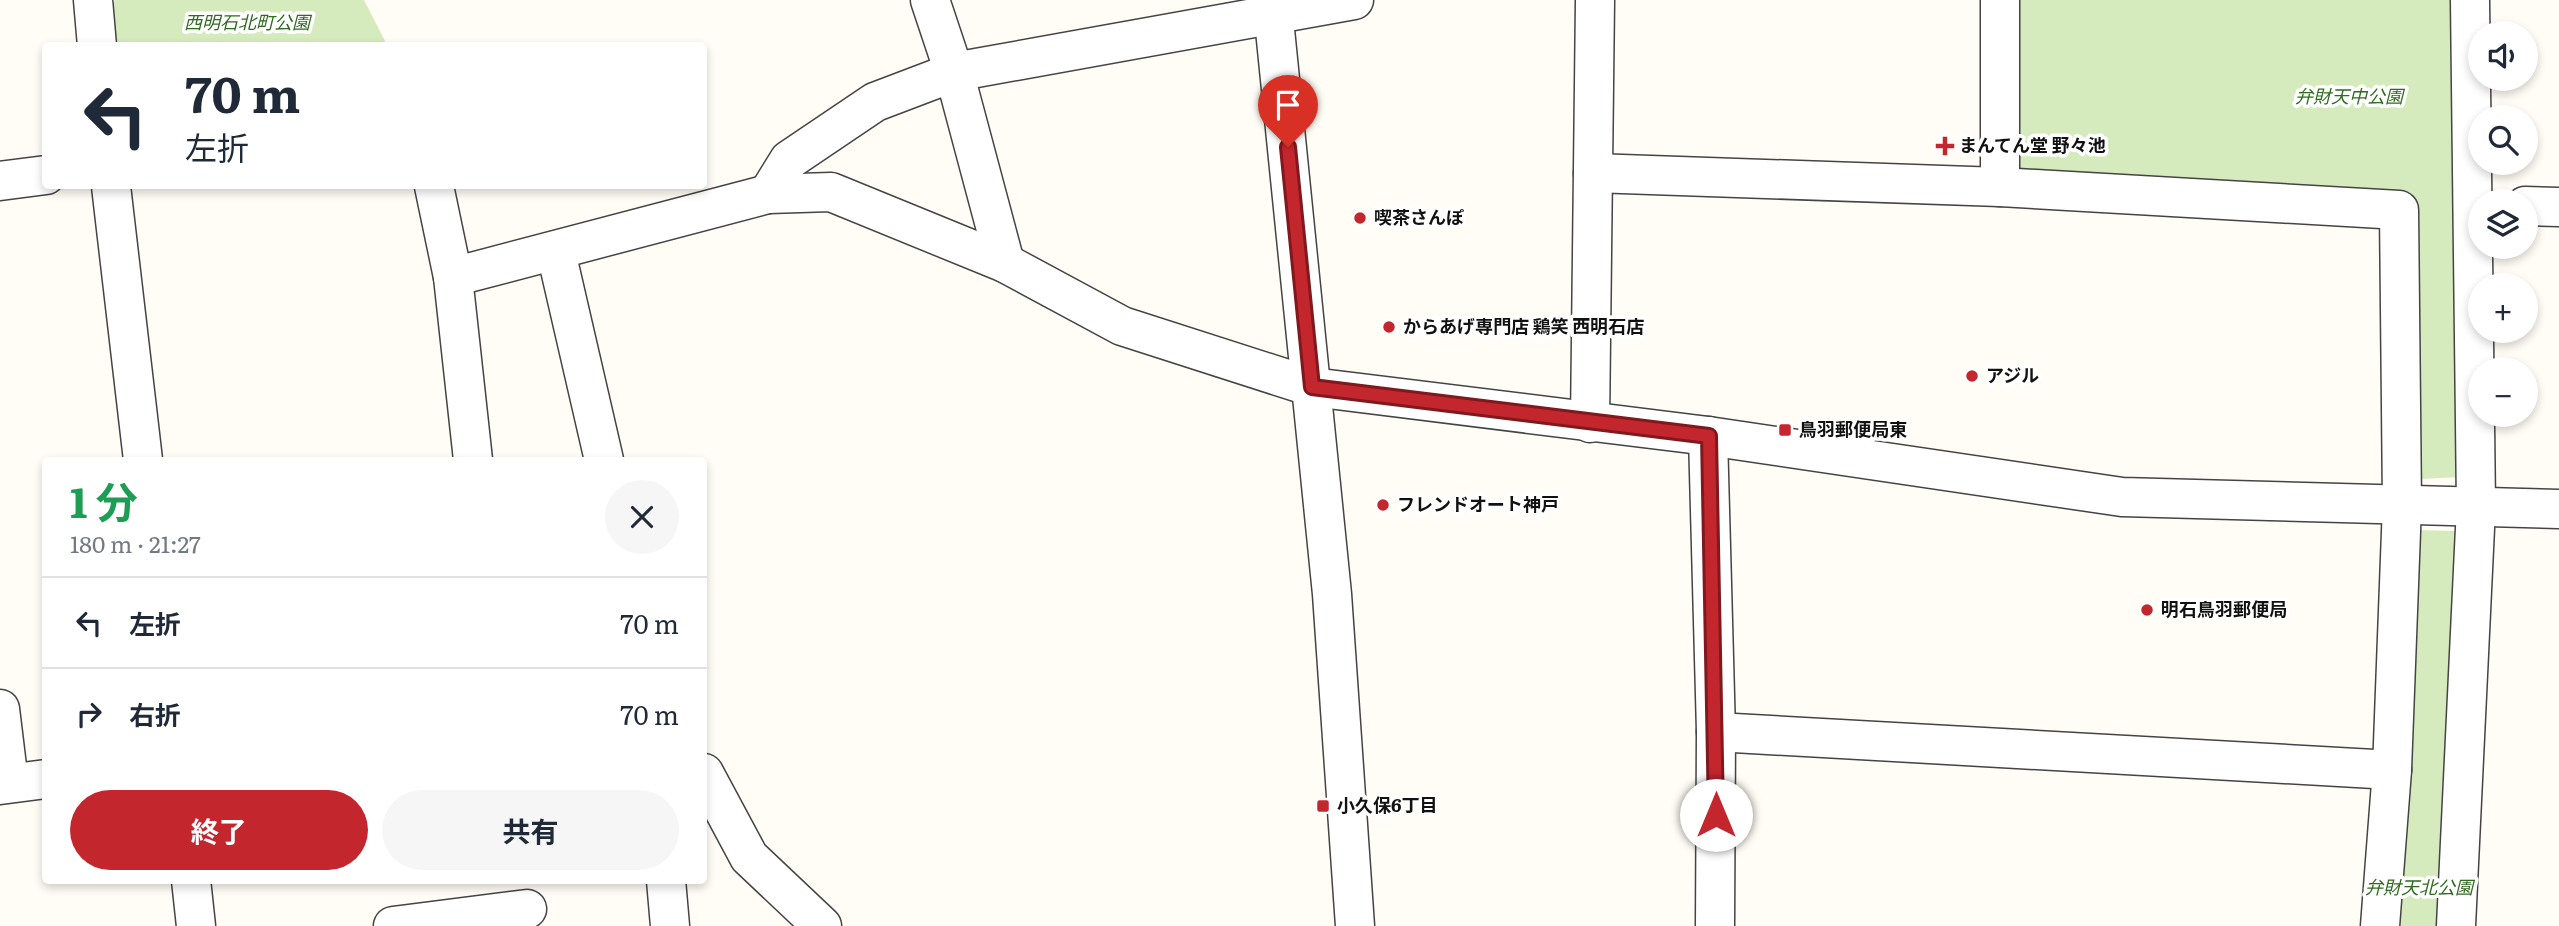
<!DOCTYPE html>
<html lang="ja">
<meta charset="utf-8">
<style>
:root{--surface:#fff;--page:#f6f6f7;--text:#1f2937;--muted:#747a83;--line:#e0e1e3;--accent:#c4262e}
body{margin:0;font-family:Literata,"Noto Sans JP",serif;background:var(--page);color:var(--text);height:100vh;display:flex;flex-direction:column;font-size:26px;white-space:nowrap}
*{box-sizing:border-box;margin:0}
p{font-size:23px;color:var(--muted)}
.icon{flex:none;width:38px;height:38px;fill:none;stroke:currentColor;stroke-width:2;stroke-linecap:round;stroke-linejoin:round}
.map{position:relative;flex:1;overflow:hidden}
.side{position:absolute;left:42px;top:457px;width:665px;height:427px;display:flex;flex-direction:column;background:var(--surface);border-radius:7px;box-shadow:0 4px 10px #0003}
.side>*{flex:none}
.hud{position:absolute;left:42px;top:42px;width:665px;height:147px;border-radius:7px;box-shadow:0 4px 10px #0003;background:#fff;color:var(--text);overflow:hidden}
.controls{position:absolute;left:2468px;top:21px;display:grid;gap:14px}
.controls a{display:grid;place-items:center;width:70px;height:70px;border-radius:50%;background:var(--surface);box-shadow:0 4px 10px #0003;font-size:35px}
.pin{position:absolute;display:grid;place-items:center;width:60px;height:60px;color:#fff;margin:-72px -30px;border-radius:50% 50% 50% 0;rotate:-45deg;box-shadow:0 0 7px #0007}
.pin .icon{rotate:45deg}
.me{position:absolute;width:77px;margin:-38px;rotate:0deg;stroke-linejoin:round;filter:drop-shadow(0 0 5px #0008)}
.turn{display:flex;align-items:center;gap:24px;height:147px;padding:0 28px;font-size:32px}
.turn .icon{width:91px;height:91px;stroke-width:2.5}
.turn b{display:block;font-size:49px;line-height:60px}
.round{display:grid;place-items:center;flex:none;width:74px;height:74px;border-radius:37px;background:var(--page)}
.summary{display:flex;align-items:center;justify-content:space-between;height:119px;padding:0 28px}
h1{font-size:42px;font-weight:700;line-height:52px;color:#1e9e55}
.action{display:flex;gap:14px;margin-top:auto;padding:14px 28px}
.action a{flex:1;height:80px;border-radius:42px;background:var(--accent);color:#fff;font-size:28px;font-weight:700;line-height:80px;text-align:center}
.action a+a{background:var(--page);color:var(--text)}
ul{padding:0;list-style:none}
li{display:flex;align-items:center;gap:21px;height:91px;padding:0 28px;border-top:2px solid var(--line)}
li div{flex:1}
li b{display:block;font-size:26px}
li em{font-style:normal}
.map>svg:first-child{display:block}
.green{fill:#d5ebbd}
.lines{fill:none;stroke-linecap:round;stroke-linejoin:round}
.minor-casing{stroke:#444;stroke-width:41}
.minor{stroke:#fff;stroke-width:38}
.route-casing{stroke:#7f191e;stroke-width:18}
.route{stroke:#c4262e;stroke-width:12}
.poi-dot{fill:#c4262e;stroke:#fff;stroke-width:2.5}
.labels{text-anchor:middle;stroke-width:7;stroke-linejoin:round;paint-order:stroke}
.park-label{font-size:18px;font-style:italic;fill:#2f6b1f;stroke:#fff}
.poi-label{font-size:18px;font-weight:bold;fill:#111;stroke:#fff;text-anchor:start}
</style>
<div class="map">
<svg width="2559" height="926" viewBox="0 0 2559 926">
<rect width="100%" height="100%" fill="#fffdf5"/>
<g class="green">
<path d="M 115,0 L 364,0 L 387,45 L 110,45 L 112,7 Z"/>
<path d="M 2013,0 L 2452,0 L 2461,477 L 2420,479 L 2416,199 L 2013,178 Z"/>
<path d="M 2414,530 L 2457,531 L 2442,926 L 2392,926 Z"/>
</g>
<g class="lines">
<defs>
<g id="minor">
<path d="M 93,0 L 97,46"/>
<path d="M 930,0 L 954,72 L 1005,263"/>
<path d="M 1272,0 L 1332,594 L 1355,926"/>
<path d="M 2000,0 L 2000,187"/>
<path d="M 1593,173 L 2000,187 L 2399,210 L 2402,505 L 2392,770 L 2380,926"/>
<path d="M 0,181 L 46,175"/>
<path d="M 111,186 L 143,460"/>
<path d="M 434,186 L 453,277 L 768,194 L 831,192 L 1005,263 L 1122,326 L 1312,387 L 1708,436 L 2122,497 L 2559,509"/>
<path d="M 768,194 L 789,160 L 875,102 L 954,72 L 1354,0"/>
<path d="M 2525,206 L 2559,207"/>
<path d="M 556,252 L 604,460"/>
<path d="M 453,277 L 473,460"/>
<path d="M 1590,423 L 1595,0"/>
<path d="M 1708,436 L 1716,732 L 1715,926"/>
<path d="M 0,709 L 9,783"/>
<path d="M 1716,732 L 2392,770"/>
<path d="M 704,773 L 749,857 L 822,926"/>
<path d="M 0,785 L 46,779"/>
<path d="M 191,880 L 196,926"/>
<path d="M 666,880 L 670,926"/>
<path d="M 393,926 L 527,909"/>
<path d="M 2456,926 L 2476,507 L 2470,0"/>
</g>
</defs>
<use href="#minor" class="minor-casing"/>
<use href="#minor" class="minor"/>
</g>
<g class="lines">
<defs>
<path id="route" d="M 1288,147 L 1312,387 L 1709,436 L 1716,815"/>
</defs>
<use href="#route" class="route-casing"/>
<use href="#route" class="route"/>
</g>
<g class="poi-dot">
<path d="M1941.5 135.5h7v7h7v7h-7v7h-7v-7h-7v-7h7z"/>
<circle cx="1360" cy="218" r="7"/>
<circle cx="1389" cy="327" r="7"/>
<circle cx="1972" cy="376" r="7"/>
<rect x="1778" y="423" width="14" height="14" rx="3.5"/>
<circle cx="1383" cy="505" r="7"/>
<circle cx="2147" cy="610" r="7"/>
<rect x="1316" y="799" width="14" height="14" rx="3.5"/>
</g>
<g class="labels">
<g class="park-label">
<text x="247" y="29">西明石北町公園</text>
<text x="2349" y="103">弁財天中公園</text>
<text x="2419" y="894">弁財天北公園</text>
</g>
<g class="poi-label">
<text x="1959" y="152">まんてん堂 野々池</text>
<text x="1374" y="224">喫茶さんぽ</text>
<text x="1403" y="333">からあげ専門店 鶏笑 西明石店</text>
<text x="1986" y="382">アジル</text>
<text x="1799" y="436">鳥羽郵便局東</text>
<text x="1397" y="511">フレンドオート神戸</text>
<text x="2161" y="616">明石鳥羽郵便局</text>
<text x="1337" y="812">小久保6丁目</text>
</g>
</g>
</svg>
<div class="controls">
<a><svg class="icon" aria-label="sound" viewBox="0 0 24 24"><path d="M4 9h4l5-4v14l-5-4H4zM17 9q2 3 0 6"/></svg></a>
<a><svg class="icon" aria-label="search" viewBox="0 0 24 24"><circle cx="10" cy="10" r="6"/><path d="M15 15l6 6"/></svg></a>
<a><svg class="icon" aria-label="layers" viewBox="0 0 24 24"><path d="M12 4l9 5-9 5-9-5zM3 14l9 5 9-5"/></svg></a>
<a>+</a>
<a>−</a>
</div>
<div class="pin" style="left:1288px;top:147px;background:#d93025"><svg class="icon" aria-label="arrive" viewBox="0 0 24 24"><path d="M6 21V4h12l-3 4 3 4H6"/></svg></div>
<svg class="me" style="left:1716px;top:815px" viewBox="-20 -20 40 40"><circle r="19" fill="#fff"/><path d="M0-13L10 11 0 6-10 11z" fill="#c4262e"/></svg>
<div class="hud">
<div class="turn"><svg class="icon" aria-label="left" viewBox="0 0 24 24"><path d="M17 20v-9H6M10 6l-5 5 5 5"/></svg><div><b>70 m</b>左折</div></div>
</div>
<section class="side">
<div class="summary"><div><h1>1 分</h1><p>180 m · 21:27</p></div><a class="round"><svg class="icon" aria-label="close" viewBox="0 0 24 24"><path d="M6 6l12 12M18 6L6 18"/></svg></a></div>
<ul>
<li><svg class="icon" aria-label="left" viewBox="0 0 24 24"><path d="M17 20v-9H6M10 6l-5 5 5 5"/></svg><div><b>左折</b></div><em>70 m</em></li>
<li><svg class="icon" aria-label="right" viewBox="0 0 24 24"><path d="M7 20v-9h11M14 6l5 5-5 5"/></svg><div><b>右折</b></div><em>70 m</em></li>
</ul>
<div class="action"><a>終了</a><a>共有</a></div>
</section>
</div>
